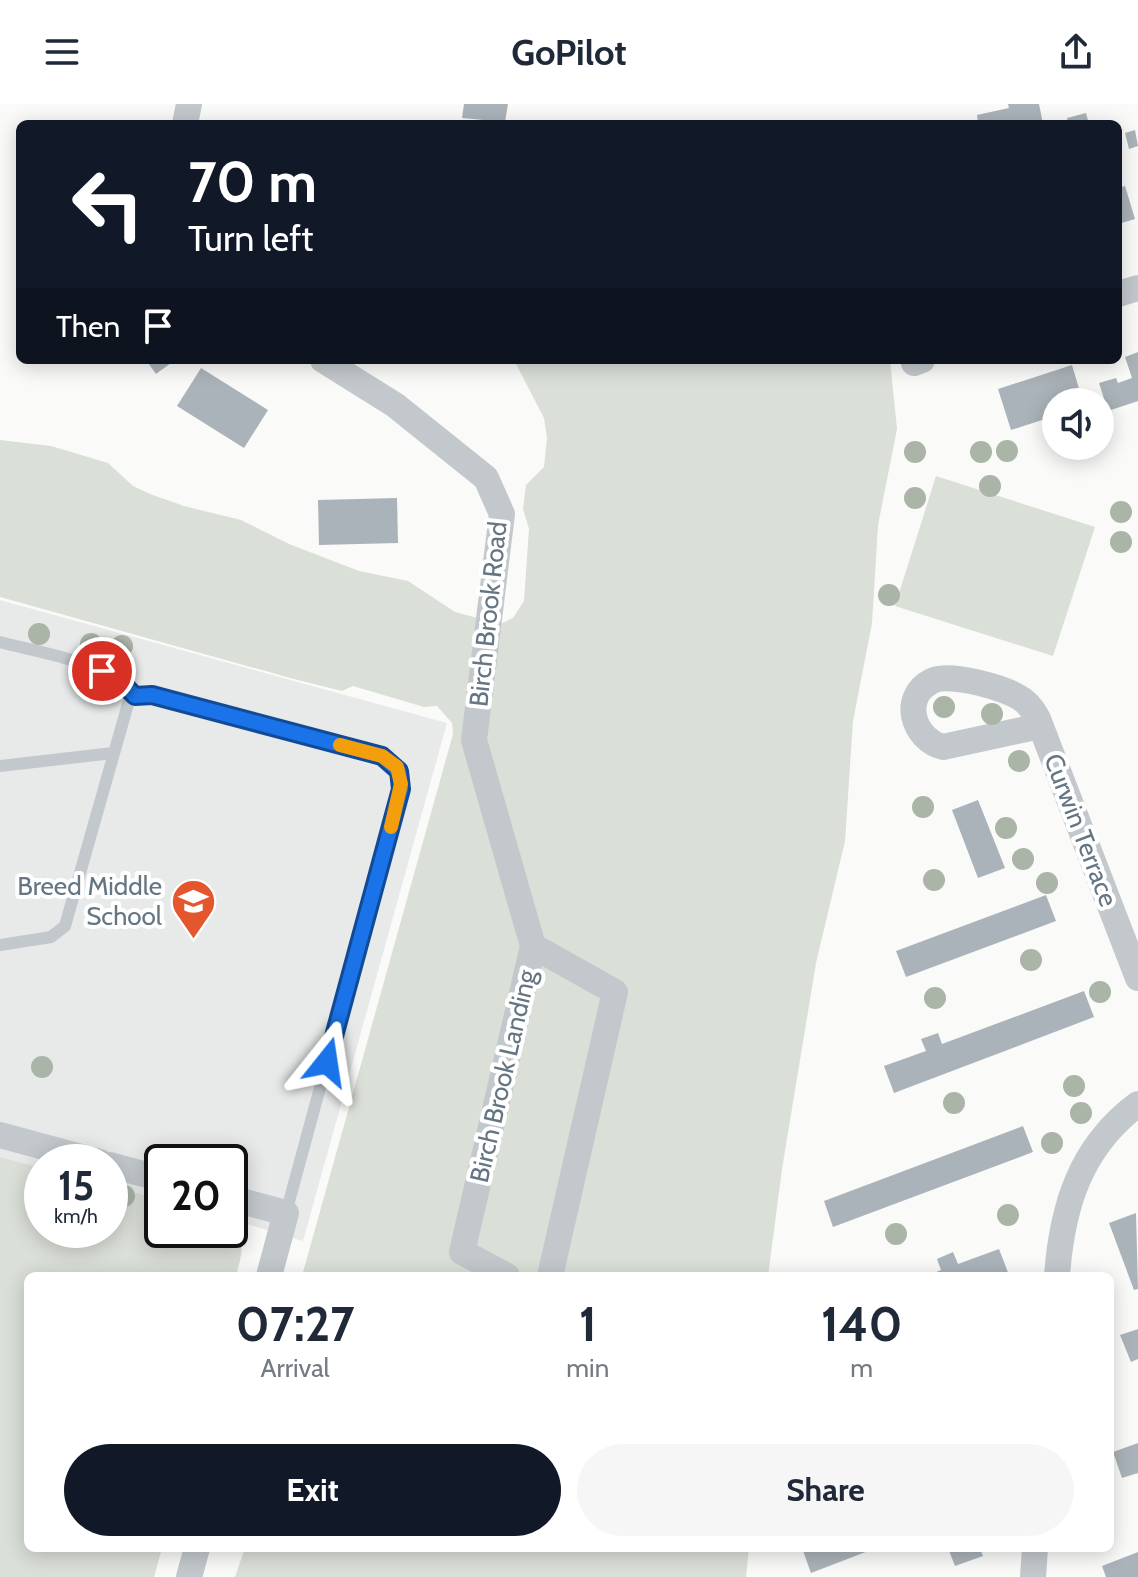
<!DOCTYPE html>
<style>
:root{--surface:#fff;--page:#f6f6f7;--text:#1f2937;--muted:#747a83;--accent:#111827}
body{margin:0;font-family:Cabin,sans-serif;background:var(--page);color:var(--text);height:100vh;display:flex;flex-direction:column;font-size:30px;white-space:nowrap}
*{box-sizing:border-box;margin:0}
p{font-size:26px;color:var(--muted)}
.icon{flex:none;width:44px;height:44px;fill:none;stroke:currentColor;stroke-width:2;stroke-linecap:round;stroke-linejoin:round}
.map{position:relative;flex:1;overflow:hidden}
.drawer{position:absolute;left:24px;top:1168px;width:1090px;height:280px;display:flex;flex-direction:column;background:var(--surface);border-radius:12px;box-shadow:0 4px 20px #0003}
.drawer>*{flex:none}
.banner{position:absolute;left:16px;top:16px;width:1106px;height:244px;border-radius:12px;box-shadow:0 4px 20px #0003;background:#111827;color:#fff;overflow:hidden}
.buttons{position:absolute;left:1042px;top:284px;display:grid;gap:16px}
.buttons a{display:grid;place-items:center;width:72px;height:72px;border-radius:50%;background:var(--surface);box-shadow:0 4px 20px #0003;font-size:40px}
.speed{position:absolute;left:24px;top:1040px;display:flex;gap:16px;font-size:40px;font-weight:700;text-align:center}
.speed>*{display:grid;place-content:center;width:104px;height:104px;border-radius:50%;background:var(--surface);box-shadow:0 4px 20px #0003;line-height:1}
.speed small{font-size:20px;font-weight:400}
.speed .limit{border:4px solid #111;border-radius:12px;background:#fff;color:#111}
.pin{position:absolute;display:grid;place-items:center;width:68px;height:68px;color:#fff;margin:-34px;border:4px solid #fff;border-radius:50%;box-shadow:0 2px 8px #0007}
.me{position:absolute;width:88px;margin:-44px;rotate:15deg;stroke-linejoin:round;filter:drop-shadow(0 0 6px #0008)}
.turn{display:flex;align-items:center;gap:28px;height:168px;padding:0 40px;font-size:36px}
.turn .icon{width:104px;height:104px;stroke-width:2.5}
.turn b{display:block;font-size:56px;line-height:68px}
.then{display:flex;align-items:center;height:76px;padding:0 40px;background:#0003;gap:16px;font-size:30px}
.eta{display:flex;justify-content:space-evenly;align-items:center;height:136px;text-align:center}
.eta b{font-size:48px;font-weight:700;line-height:56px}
.action{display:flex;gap:16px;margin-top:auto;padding:16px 40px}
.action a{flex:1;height:92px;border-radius:48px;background:var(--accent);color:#fff;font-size:32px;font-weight:700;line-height:92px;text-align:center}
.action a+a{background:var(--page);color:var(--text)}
header{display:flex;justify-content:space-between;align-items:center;height:104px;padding:0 40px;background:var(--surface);font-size:36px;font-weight:700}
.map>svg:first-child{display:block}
.built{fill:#e8e9e9}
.green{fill:#dadfd7}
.building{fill:#aab3b9}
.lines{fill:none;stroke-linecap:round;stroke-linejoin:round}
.lane{stroke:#c3c8cc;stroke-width:12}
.street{stroke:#c3c8cc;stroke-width:26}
.tree{fill:#aab4a7}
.route-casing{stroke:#114b97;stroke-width:20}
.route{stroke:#1a73e8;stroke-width:14}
.slow{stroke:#f59e0b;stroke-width:14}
.labels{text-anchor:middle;stroke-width:8;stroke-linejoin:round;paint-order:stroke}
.street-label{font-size:26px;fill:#657683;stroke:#fff}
.poi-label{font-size:26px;fill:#657683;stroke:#fff;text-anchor:end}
</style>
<header><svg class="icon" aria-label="menu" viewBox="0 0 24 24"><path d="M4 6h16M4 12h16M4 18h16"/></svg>GoPilot<svg class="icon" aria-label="share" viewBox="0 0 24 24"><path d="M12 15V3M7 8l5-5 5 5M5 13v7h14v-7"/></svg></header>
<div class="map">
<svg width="1138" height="1473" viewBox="0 0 1138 1473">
<rect width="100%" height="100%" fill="#fafaf8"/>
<path class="built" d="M 0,496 L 447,619 L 303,1137 L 230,1115 L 230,1058 L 162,1058 L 162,1096 L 110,1082 L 110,1058 L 42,1058 L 42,1064 L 0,1053 Z"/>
<g class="green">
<path d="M 514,256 L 890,256 L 897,325 L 878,421 L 872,519 L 853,617 L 845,737 L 816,859 L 782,1065 L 768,1172 L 302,1172 L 453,630 L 452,619 L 437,602 L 424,603 L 353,582 L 342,587 L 294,575 L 0,493 L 0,336 L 51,342 L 108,359 L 133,382 L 150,390 L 184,402 L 241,416 L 289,440 L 359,467 L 408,477 L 455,508 L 500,520 L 513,514 L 524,497 L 529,425 L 523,405 L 526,381 L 544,363 L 547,334 L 544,314 Z"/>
<path d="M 936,372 L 1095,423 L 1053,552 L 895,502 Z"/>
<path d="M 0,1053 L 42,1064 L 42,1126 L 110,1126 L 110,1082 L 162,1096 L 162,1126 L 230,1126 L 230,1119 C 248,1135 241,1152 236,1172 L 28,1172 L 28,1444 L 162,1444 L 154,1473 L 0,1473 Z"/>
<path d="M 245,1444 L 749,1444 L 746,1473 L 235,1473 Z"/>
</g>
<g class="building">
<path d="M 464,0 L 508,0 L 505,18 L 462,14 Z"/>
<path d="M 1008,0 L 1039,0 L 1043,20 L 978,20 L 977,11 L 1009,4 Z"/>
<path d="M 1086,9 L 1089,20 L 1068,20 L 1067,14 Z"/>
<path d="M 1135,26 L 1138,42 L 1129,45 L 1125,29 Z"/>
<path d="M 1125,82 L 1135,115 L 1118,120 L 1118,84 Z"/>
<path d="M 1138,248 L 1138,297 L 1108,307 L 1099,279 L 1116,274 L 1118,279 L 1132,274 L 1125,253 Z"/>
<path d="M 146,256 L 175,256 L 156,270 Z"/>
<path d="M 1072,261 L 1083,298 L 1056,298 L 1054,317 L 1047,319 L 1045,315 L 1011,326 L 998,285 Z"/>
<path d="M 201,264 L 268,306 L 244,344 L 177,302 Z"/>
<path d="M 397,394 L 398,439 L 319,441 L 318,396 Z"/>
<path d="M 978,696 L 1005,764 L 978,774 L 952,706 Z"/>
<path d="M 1046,791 L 1056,817 L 906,873 L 896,847 Z"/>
<path d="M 1084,887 L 1094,913 L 894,989 L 884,962 L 926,947 L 921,935 L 938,929 L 942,940 Z"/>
<path d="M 1023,1022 L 1033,1048 L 833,1123 L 824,1097 Z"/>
<path d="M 1136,1109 L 1138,1185 L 1134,1186 L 1109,1119 Z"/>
<path d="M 999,1145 L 1009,1171 L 927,1172 L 941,1166 L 937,1155 L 953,1148 L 958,1160 Z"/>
<path d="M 1138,1225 L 1138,1255 L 1131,1258 L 1120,1231 Z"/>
<path d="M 1138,1339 L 1138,1369 L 1122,1374 L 1113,1348 Z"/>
<path d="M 802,1444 L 876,1444 L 811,1469 Z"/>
<path d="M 948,1444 L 980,1444 L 983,1452 L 955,1462 Z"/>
<path d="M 1138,1448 L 1138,1473 L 1106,1473 L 1102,1462 Z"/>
</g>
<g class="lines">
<g class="lane">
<path d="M 0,538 C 40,549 110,558 135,592"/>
<path d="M 0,662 L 113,649"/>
<path d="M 0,841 L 51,833 L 65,822 L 128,600 L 135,592 L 152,591 L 382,652 C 397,659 403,669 401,685 L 286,1109"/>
</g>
<g class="street">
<path d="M 185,20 L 189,0"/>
<path d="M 1118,190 L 1138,184"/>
<path d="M 323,256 L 395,301 L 486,374 L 502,410 L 474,636 L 533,842 L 462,1148 L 507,1172"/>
<path d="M 914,259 L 922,256"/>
<path d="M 1040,622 L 943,643 C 913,635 900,593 932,577 C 950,568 1007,584 1023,596 C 1030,601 1034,608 1038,615 L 1138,874"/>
<path d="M 533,842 L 615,888 L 550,1172"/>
<path d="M 0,1031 L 100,1058"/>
<path d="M 110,1061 L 162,1075"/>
<path d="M 230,1094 L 286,1109 L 269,1172"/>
<path d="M 1057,1172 C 1062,1103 1080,1043 1138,1000"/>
<path d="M 189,1473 L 197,1444"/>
<path d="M 1033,1473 L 1035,1444"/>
</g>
</g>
<g class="tree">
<circle cx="1007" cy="347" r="11"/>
<circle cx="915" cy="348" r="11"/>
<circle cx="981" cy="348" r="11"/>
<circle cx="990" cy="382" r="11"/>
<circle cx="915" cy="394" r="11"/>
<circle cx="1121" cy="408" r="11"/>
<circle cx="1121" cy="438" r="11"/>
<circle cx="889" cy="491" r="11"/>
<circle cx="39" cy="530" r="11"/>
<circle cx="91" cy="540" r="11"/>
<circle cx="122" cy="542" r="11"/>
<circle cx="944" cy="603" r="11"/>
<circle cx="992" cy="610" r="11"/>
<circle cx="1019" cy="657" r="11"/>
<circle cx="923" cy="703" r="11"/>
<circle cx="1006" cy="724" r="11"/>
<circle cx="1023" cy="755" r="11"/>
<circle cx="934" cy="776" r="11"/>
<circle cx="1047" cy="779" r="11"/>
<circle cx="1031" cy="856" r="11"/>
<circle cx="1100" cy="888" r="11"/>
<circle cx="935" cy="894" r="11"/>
<circle cx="42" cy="963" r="11"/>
<circle cx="1074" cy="982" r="11"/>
<circle cx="954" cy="999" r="11"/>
<circle cx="1081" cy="1009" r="11"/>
<circle cx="1052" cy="1039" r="11"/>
<circle cx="124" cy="1092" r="11"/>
<circle cx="1008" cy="1111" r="11"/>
<circle cx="896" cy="1130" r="11"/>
</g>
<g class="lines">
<defs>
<path id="route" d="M 102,567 L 120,577 L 135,592 L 152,591 L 382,652 L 399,667 L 401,685 L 327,958"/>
</defs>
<use href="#route" class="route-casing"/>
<use href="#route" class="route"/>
<path class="slow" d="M 340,641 L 382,652 L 397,663 L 401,680 L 391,723"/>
</g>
<defs>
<symbol id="school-pin" viewBox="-11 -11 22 30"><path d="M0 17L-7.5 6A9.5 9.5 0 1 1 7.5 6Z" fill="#e4572e" stroke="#fff"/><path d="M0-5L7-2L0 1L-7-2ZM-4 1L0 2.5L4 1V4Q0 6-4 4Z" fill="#fff"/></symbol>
</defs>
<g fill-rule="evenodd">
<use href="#school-pin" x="168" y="772" width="51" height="69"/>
</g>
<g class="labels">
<g class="street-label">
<text transform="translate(488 510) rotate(-84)" y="9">Birch Brook Road</text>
<text transform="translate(1081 726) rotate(69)" y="9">Curwin Terrace</text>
<text transform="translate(503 972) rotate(-77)" y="9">Birch Brook Landing</text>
</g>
<g class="poi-label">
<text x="162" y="791">Breed Middle<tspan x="162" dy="30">School</tspan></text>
</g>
</g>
</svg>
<div class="buttons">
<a><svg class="icon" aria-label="sound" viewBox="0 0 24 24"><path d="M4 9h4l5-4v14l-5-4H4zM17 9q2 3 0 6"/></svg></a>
</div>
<div class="speed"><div>15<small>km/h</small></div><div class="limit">20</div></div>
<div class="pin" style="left:102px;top:567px;background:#d93025"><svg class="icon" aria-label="arrive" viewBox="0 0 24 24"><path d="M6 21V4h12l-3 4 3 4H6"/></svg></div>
<svg class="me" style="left:327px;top:958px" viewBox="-20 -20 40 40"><path d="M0-17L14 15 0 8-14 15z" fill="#1a73e8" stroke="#fff" stroke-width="4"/></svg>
<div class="banner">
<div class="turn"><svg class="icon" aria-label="left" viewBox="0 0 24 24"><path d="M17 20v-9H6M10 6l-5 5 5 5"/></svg><div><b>70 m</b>Turn left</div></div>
<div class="then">Then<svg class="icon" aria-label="arrive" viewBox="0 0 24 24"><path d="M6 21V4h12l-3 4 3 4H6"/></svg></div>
</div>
<section class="drawer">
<div class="eta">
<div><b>07:27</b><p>Arrival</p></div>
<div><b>1</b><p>min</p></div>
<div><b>140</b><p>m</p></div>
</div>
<div class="action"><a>Exit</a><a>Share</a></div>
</section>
</div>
